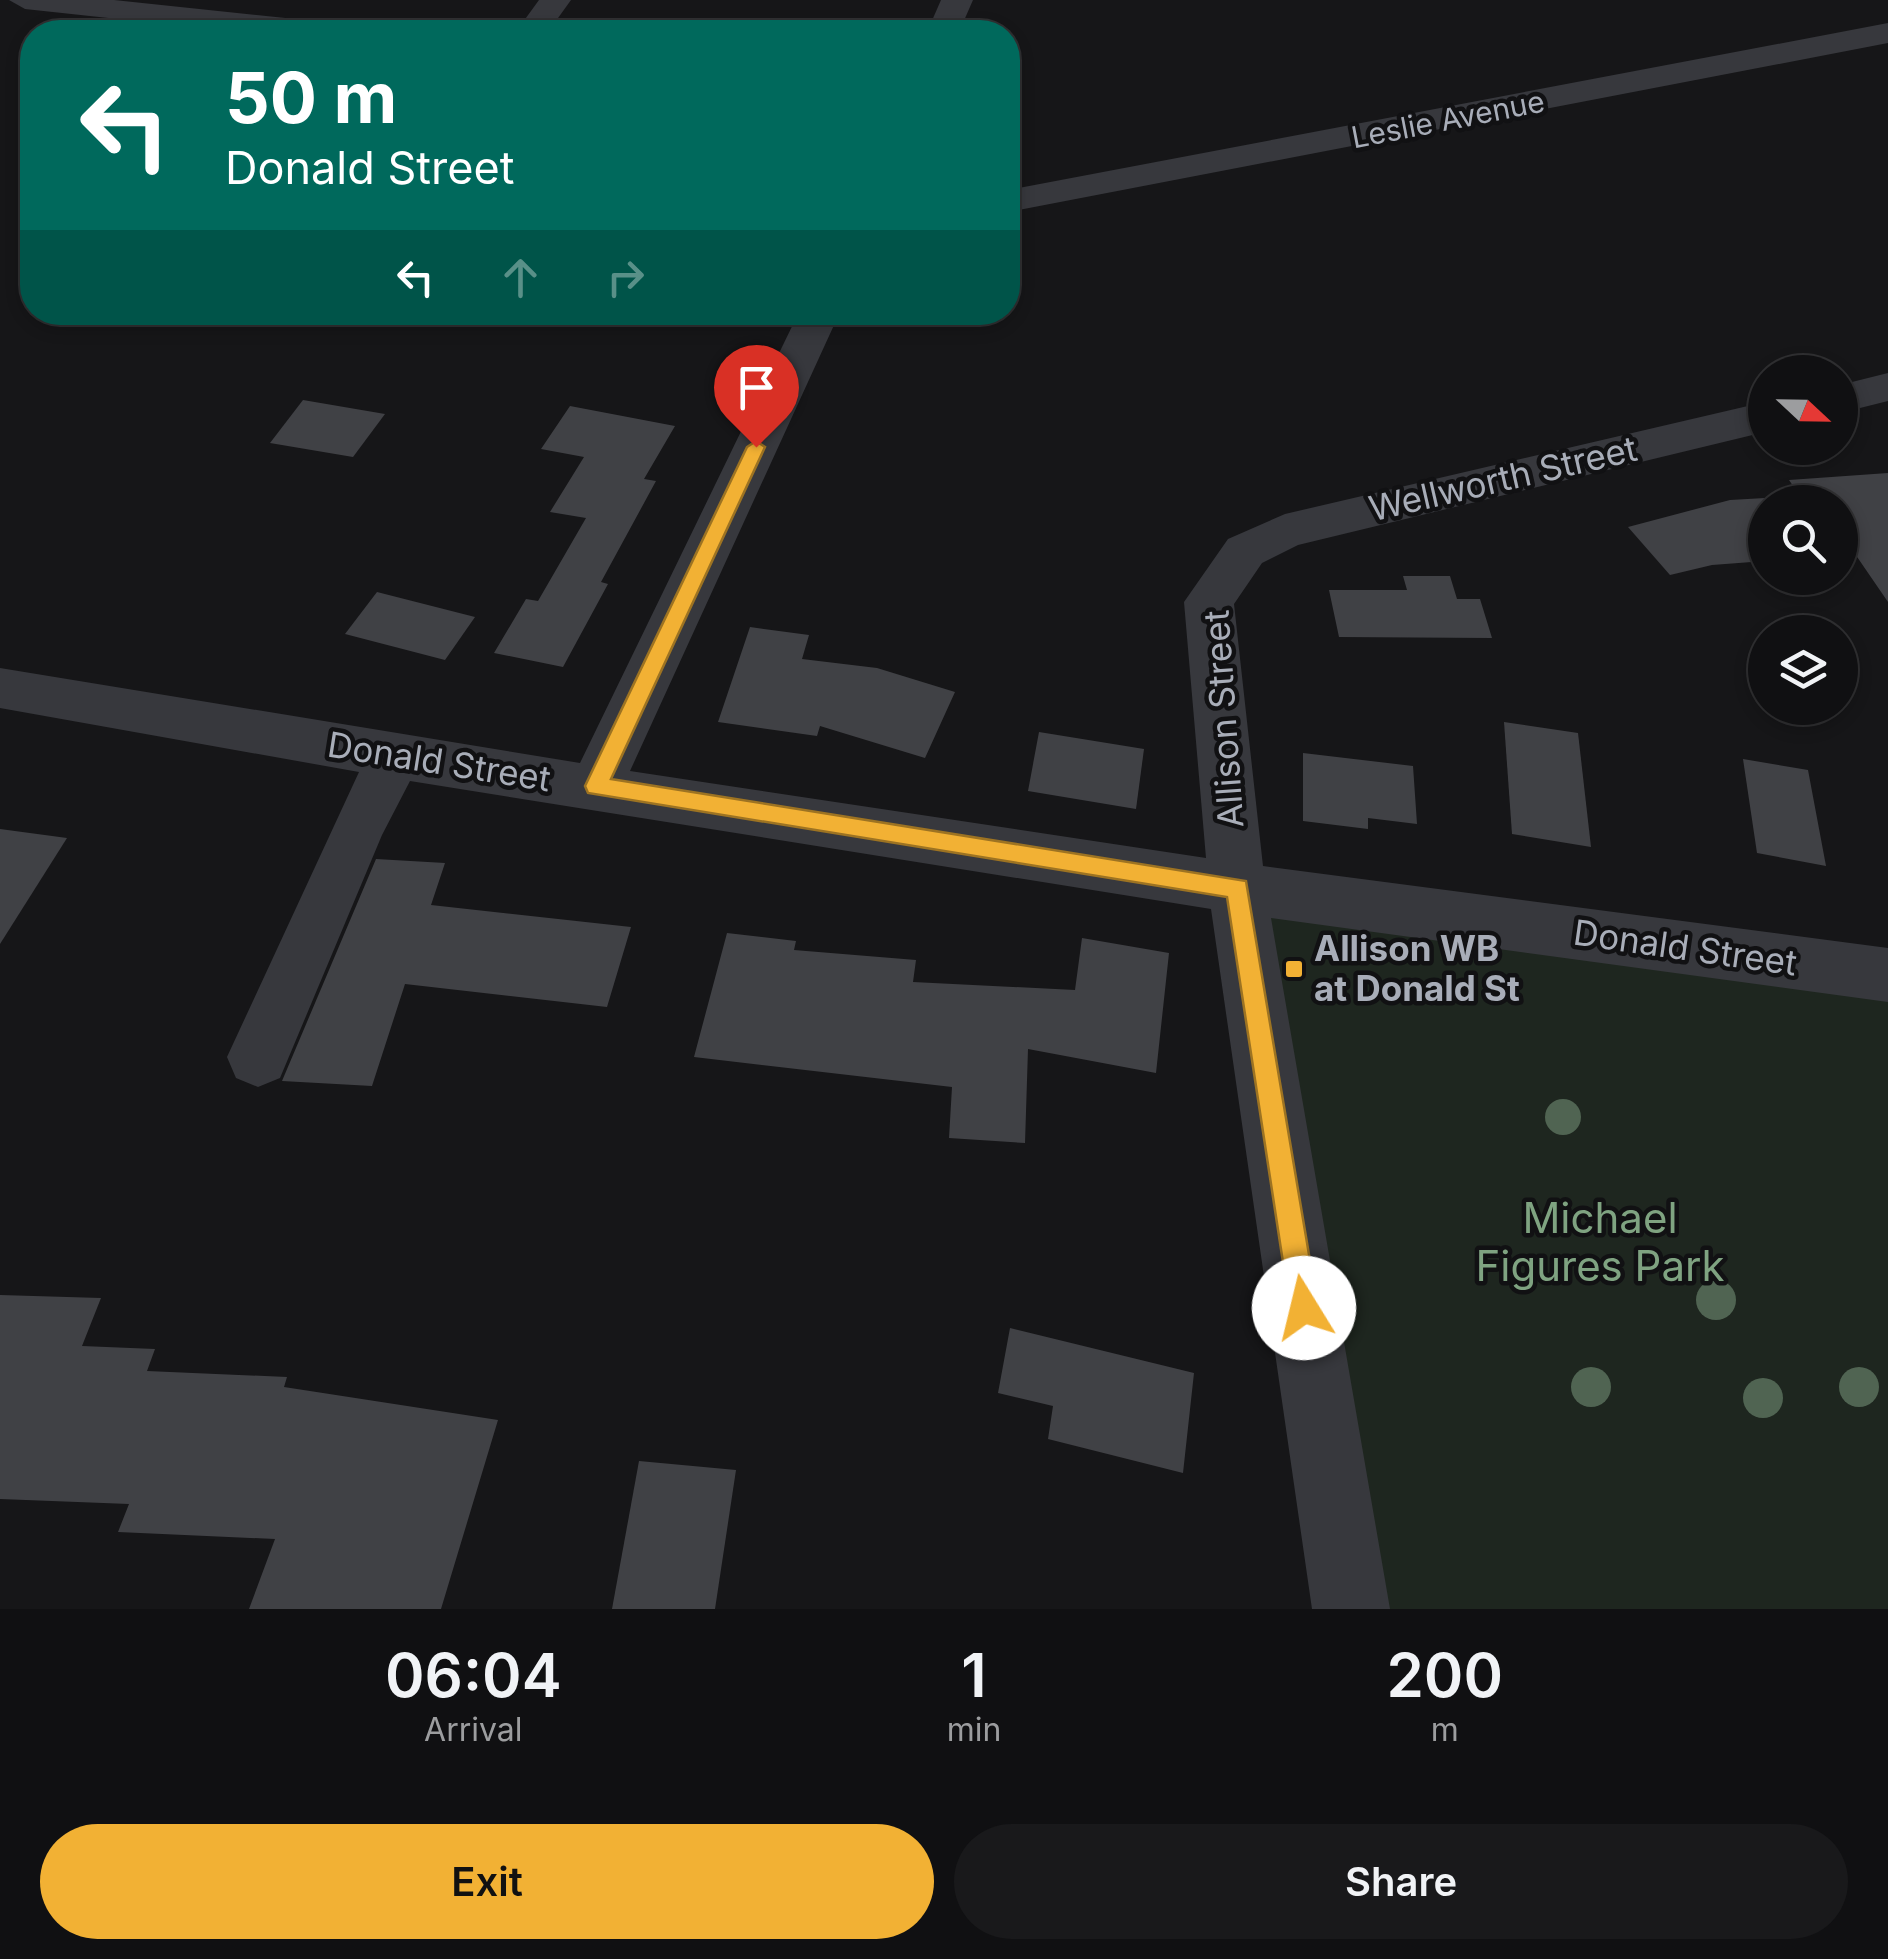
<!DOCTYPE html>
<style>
:root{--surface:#101012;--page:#19191b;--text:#f1f3f6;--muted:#9c9d9f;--line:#303032;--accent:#f2b134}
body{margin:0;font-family:Inter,sans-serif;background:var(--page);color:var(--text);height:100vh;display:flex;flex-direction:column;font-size:38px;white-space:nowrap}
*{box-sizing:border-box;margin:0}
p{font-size:32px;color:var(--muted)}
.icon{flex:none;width:55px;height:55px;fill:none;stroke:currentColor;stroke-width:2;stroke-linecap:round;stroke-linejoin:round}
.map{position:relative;height:1609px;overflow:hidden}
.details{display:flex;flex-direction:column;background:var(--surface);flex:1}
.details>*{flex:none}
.hud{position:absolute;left:20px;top:20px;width:1000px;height:305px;border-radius:40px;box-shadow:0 5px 15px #0003,0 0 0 2px var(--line);background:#00695c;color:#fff;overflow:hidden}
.needle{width:65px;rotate:112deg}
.fabs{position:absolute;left:1748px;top:355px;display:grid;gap:20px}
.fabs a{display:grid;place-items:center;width:110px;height:110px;border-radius:50%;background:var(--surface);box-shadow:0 5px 15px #0003,0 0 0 2px var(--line);font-size:50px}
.pin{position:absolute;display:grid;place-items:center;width:85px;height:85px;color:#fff;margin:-102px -42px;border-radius:50% 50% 50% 0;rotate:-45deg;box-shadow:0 0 10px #0007}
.pin .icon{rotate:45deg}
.me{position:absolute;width:110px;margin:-55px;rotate:351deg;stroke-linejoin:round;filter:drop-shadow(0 0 8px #0008)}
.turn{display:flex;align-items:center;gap:35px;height:210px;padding:0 40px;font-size:45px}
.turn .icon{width:130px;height:130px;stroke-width:2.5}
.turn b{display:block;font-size:70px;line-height:85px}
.lanes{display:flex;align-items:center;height:95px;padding:0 40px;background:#0003;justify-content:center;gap:50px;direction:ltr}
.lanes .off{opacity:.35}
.eta{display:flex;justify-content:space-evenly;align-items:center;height:170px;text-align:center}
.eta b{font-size:60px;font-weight:600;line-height:70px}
.cta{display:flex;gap:20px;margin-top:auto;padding:20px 40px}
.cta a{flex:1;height:115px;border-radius:60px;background:var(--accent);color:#111;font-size:40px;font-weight:600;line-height:115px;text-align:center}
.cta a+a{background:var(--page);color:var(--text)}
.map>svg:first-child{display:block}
.green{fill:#1e261f}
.building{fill:#404145}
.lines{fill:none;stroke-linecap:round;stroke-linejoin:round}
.minor{fill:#37383d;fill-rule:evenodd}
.tree{fill:#506452}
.route{fill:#f2b134;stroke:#9d7322;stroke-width:2.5}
.poi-dot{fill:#f2b134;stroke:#111113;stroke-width:4}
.labels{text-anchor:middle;stroke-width:9;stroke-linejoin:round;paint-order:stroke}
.far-street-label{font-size:30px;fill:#a8adb8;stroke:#111113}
.street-label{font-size:35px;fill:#a8adb8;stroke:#111113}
.poi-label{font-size:35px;font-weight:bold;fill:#a8adb8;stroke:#111113;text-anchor:start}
.near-park-label{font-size:42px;fill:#7fa381;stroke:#111113}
</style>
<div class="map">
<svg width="1888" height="1609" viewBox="0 0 1888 1609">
<rect width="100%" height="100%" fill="#161618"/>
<path class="green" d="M 1259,905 L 1888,989 L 1888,1609 L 1362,1609 Z"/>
<g class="building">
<path d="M 303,400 L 385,414 L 353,457 L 270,443 Z"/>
<path d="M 570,406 L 675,426 L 644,479 L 656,481 L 601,582 L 608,584 L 563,667 L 494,653 L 526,599 L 538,601 L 586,518 L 550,512 L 584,457 L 541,449 Z"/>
<path d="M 1888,473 L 1888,602 L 1840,532 L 1840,502 L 1804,502 L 1789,480 Z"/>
<path d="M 1765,498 L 1765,561 L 1712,565 L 1670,575 L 1628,527 L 1730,500 Z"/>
<path d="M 1403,576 L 1450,576 L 1457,599 L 1480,599 L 1492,638 L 1339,637 L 1329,590 L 1407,590 Z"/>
<path d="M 377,592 L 475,617 L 445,660 L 345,634 Z"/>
<path d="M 750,627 L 809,635 L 802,659 L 877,668 L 955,692 L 925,758 L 820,726 L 817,736 L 718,722 Z"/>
<path d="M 1504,722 L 1578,733 L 1591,847 L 1512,834 Z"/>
<path d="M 1039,732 L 1144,749 L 1136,809 L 1028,791 Z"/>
<path d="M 1303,753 L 1413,766 L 1417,824 L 1368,818 L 1368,829 L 1303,821 Z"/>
<path d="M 1743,759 L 1808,770 L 1826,866 L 1757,853 Z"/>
<path d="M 0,829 L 67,838 L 0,944 Z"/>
<path d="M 376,859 L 445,863 L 431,905 L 631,927 L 607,1007 L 405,984 L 372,1086 L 282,1081 Z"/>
<path d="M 727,933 L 796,941 L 794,950 L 916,960 L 913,982 L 1075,990 L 1082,938 L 1169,953 L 1156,1073 L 1028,1049 L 1025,1143 L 949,1138 L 952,1087 L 694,1057 Z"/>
<path d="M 0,1295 L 101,1298 L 82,1346 L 155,1349 L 147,1371 L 287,1377 L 284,1387 L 498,1420 L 441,1609 L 249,1609 L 275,1539 L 118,1532 L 129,1504 L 0,1499 Z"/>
<path d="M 1010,1328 L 1194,1373 L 1183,1473 L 1048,1439 L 1053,1406 L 998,1393 Z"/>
<path d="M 639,1461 L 736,1470 L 715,1609 L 612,1609 Z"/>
</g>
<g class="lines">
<g class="minor">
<path d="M 9,0 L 114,0 L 324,22 L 340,32 L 238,32 L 25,9 Z"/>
<path d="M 539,0 L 571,0 L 548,32 L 506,32 L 511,25 L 523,22 Z"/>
<path d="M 941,0 L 973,0 L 959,32 L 927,32 Z"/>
<path d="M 1888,23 L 1888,43 L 1008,212 L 1008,190 Z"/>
<path d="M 799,312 L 840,312 L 630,771 L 1206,858 L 1184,602 L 1228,539 L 1285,514 L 1765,402 L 1765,432 L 1298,545 L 1262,563 L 1234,604 L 1263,866 L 1888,948 L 1888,1002 L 1271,918 L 1390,1609 L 1312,1609 L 1211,909 L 410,781 L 382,835 L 280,1078 L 258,1087 L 236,1078 L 227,1057 L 359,772 L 0,708 L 0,668 L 580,763 Z"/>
<path d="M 1888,373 L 1888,401 L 1840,413 L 1840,385 Z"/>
</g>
</g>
<g class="tree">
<circle cx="1563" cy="1117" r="18"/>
<circle cx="1716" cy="1300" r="20"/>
<circle cx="1591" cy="1387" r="20"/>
<circle cx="1859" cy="1387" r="20"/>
<circle cx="1763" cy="1398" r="20"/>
</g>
<path class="route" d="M 756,441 L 765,447 L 611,779 L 1246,881 L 1318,1308 L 1314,1318 L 1304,1322 L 1294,1318 L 1290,1308 L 1227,897 L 588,793 L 585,786 L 747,447 Z"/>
<rect class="poi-dot" x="1284" y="959" width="20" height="20" rx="5"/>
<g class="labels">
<g class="far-street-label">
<text transform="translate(1448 120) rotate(-11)" y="10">Leslie Avenue</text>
</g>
<g class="street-label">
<text transform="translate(1503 479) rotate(-13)" y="12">Wellworth Street</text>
<text transform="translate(1224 719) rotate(-94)" y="12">Allison Street</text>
<text transform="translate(439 762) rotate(9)" y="12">Donald Street</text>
<text transform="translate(1685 948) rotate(8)" y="12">Donald Street</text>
</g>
<g class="poi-label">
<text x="1314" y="961">Allison WB<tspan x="1314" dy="40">at Donald St</tspan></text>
</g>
<g class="near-park-label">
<text x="1600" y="1233">Michael<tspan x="1600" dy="48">Figures Park</tspan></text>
</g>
</g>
</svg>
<div class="fabs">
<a><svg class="needle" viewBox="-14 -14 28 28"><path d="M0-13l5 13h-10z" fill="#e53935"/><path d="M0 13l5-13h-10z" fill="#9c9d9f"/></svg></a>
<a><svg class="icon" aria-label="search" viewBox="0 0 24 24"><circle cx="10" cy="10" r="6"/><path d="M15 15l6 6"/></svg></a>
<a><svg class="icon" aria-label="layers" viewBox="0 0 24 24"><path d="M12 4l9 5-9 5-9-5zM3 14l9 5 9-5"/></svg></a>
</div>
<div class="pin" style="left:756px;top:447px;background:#d93025"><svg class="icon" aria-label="arrive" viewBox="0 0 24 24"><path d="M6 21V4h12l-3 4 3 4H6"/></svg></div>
<svg class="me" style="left:1304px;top:1308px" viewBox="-20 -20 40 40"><circle r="19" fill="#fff"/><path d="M0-13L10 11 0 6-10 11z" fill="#f2b134"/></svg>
<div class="hud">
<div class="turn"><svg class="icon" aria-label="left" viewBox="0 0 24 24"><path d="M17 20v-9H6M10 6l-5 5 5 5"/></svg><div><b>50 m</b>Donald Street</div></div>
<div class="lanes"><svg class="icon" aria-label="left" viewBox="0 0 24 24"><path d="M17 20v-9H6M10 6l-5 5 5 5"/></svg><svg class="icon off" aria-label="ahead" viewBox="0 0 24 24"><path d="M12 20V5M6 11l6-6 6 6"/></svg><svg class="icon off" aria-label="right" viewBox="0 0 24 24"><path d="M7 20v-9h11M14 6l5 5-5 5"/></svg></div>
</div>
</div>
<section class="details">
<div class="eta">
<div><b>06:04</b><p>Arrival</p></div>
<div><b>1</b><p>min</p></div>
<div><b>200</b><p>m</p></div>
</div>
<div class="cta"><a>Exit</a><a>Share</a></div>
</section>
